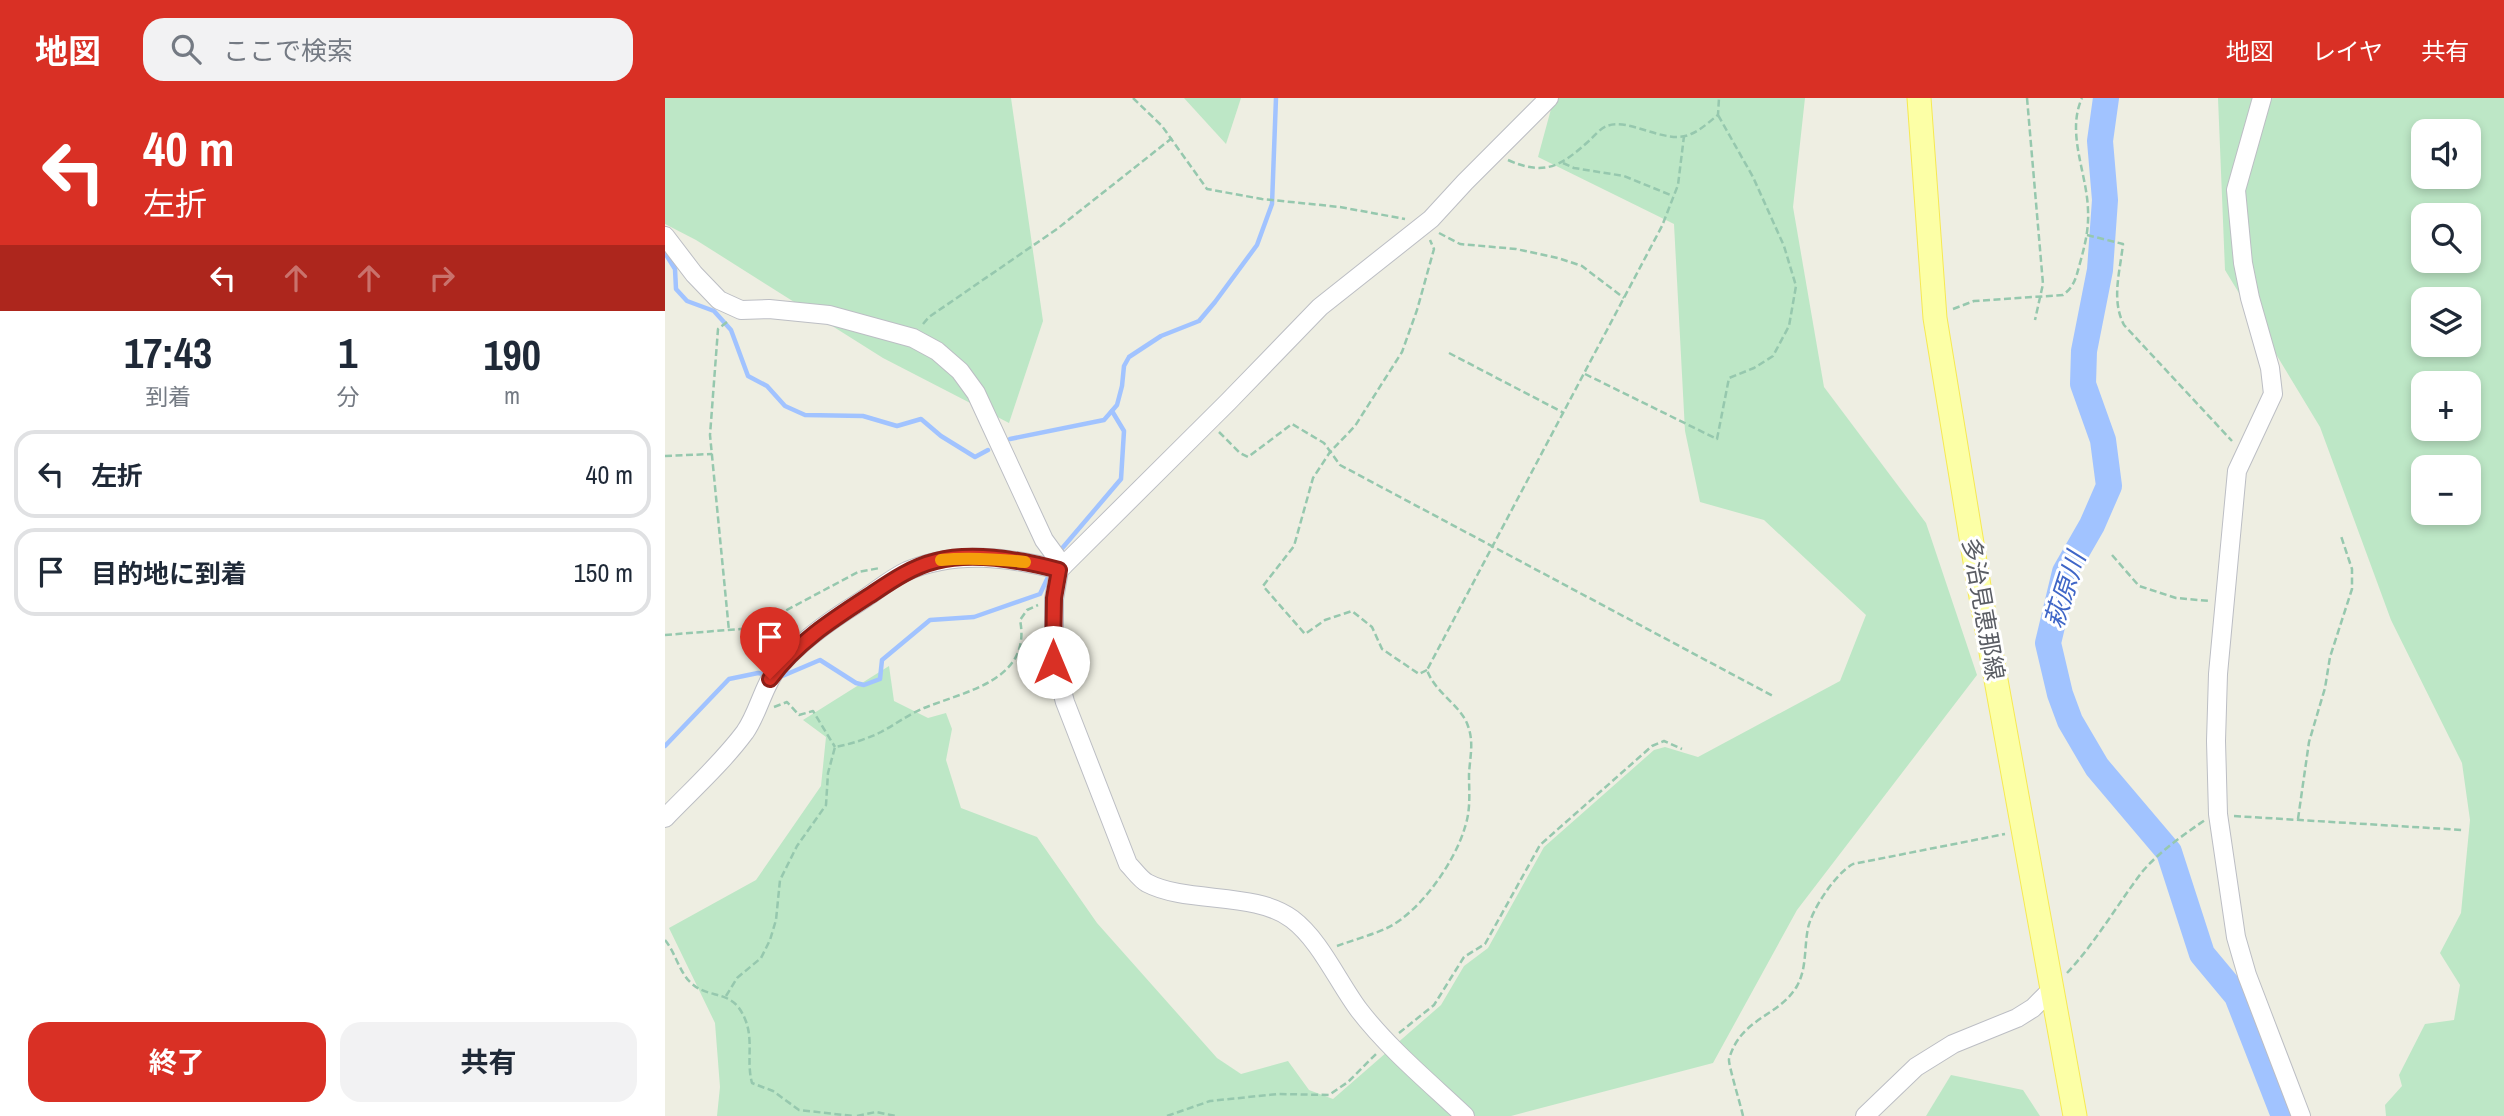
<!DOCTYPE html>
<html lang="ja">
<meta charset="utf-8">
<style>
:root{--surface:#fff;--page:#f2f2f3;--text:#1f2937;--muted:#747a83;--line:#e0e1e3;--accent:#d93025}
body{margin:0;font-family:"Archivo Narrow","Noto Sans JP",sans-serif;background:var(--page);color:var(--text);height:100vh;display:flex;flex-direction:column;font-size:26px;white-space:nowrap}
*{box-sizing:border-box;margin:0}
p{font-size:23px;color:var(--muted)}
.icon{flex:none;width:38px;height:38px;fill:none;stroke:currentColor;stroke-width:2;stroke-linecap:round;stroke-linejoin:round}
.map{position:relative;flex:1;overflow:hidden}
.drawer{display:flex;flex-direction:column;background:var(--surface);width:665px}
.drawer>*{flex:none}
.hud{background:#d93025;color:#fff;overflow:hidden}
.tools{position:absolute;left:1746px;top:21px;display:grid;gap:14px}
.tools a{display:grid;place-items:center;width:70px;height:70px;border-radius:14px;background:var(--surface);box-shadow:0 4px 10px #0003;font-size:35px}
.pin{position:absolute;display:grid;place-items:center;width:60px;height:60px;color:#fff;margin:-72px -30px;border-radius:50% 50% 50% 0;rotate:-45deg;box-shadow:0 0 7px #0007}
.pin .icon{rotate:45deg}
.me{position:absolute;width:77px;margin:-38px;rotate:0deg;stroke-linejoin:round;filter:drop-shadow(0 0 5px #0008)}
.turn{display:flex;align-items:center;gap:24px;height:147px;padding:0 28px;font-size:32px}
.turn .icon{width:91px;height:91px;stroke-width:2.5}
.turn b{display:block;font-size:49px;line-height:60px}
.lanes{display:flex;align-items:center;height:66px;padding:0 28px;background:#0003;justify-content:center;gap:35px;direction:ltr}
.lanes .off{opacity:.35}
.eta{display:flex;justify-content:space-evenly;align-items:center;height:119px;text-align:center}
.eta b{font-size:42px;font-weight:700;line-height:49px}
.button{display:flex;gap:14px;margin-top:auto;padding:14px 28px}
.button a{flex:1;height:80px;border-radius:21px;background:var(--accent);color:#fff;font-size:28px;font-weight:700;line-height:80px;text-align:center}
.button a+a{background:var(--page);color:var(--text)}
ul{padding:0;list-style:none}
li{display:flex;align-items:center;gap:21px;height:88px;margin:0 14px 10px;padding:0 14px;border:4px solid var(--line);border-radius:21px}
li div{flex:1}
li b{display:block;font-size:26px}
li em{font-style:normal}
header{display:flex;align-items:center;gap:42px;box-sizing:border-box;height:98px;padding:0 35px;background:var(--accent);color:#fff}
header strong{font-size:33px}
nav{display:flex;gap:38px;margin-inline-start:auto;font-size:24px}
.search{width:490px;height:63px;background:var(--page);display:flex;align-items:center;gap:18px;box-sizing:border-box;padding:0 24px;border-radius:21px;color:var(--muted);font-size:26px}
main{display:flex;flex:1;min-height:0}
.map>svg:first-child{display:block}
.green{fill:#bde7c6;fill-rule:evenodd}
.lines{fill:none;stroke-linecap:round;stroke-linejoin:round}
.stream{stroke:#a1c3ff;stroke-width:4.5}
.river{stroke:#a1c3ff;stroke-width:26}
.minor-casing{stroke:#bcbec4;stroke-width:20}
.major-casing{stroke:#f6e953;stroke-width:25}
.path{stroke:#96c8ae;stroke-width:2.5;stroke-dasharray:7 3.5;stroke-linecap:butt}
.minor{stroke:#fff;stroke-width:18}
.major{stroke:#fcffa6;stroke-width:23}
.route-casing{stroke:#8d1f18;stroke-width:18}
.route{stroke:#d93025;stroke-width:12}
.slow{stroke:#f59e0b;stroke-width:12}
.labels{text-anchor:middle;stroke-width:6;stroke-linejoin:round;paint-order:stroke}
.street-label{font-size:24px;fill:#5a5d64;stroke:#fff}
.water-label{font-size:26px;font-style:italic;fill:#3f66c7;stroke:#fff}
</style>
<header>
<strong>地図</strong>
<div class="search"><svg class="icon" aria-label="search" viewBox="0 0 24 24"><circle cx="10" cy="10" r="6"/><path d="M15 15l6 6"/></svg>ここで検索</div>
<nav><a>地図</a><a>レイヤ</a><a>共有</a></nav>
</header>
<main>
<section class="drawer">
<div class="hud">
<div class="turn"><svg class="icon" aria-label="left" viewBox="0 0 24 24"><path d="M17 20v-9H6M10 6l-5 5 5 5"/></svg><div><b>40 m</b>左折</div></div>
<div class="lanes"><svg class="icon" aria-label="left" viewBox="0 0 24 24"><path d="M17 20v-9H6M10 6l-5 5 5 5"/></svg><svg class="icon off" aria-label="ahead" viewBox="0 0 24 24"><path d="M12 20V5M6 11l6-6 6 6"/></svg><svg class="icon off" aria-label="ahead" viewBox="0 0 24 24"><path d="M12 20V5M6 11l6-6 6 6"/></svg><svg class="icon off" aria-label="right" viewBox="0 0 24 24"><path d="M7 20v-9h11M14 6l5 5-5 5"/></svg></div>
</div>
<div class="eta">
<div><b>17:43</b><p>到着</p></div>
<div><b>1</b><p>分</p></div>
<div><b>190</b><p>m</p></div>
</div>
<ul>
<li><svg class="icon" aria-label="left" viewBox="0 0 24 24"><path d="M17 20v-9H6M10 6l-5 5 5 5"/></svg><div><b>左折</b></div><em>40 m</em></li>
<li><svg class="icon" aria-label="arrive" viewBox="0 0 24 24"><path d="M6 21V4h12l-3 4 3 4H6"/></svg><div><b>目的地に到着</b></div><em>150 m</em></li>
</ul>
<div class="button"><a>終了</a><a>共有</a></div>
</section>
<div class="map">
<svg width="1839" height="1018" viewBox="0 0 1839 1018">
<rect width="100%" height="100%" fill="#eeeee2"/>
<g class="green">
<path d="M 0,0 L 346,0 L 378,223 L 344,325 L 218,260 L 31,142 L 0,126 Z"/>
<path d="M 519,0 L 576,0 L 561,46 Z"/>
<path d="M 889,0 L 1140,0 L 1128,109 L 1159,289 L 1261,425 L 1312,577 L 1132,812 L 1048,965 L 846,1018 L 52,1018 L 55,989 L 50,925 L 4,830 L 91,782 L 156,688 L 161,639 L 138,622 L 224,568 L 229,603 L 263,620 L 281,615 L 287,631 L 281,662 L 296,710 L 372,739 L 432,825 L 552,960 L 576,976 L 623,963 L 644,992 L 668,1001 L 776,907 L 799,868 L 823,850 L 879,749 L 989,652 L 1000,649 L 1033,659 L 1175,583 L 1201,517 L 1099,422 L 1035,404 L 1020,333 L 1009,126 L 873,59 Z"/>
<path d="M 1553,0 L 1839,0 L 1839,1018 L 1721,1018 L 1720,1007 L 1737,988 L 1734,977 L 1760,926 L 1789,922 L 1795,887 L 1775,855 L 1796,815 L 1805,722 L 1797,665 L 1726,522 L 1655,329 L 1560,172 ZM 1759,33 L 1804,33 L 1804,79 L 1759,79 ZM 1759,117 L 1804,117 L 1804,163 L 1759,163 ZM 1759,201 L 1804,201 L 1804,247 L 1759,247 ZM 1759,285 L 1804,285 L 1804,331 L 1759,331 ZM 1759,369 L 1804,369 L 1804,415 L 1759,415 Z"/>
<path d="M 1286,977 L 1358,992 L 1375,1018 L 1261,1018 Z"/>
</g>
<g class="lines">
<g class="stream">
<path d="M 0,155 L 10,171 L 11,191 L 22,203 L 49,213 L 66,232 L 83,278 L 102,288 L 120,308 L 140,317 L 198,318 L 232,328 L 256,321 L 276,338 L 310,359 L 323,352"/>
<path d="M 345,341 L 439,322 L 452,307 L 457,288 L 459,268 L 464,259 L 496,238 L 534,223 L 550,204 L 592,147 L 607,106 L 611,0"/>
<path d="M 394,454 L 456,381 L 459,333 L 447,313"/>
<path d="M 115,579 L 155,562 L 191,585 L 199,587 L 215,581 L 217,562 L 265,522 L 309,519 L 375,496 L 385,475"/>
<path d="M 0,648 L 64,581 L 93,575 L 103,577"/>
</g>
<path class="river" d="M 1441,0 L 1435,43 L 1440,102 L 1435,172 L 1419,253 L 1418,286 L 1438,342 L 1444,388 L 1427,427 L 1400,474 L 1383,545 L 1395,596 L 1405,623 L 1432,669 L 1504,754 L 1537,856 L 1572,898 L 1619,1018"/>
<defs>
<g id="minor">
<path d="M 1597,0 L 1571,92 L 1578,165 L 1585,200 L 1605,270 L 1608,296 L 1572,373 L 1553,576 L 1551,643 L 1553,716 L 1571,839 L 1582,877 L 1636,1018"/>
<path d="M 0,138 L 29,176 L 54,202 L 76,212 L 104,211 L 164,217 L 248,240 L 272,253 L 295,273 L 311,295 L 379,442 L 398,468"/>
<path d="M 0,720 C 27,692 57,665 80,634 C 94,614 98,587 114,568 C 137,542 164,523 193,505 C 209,495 225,481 242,473 C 291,452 344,459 394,472"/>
<path d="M 800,1018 C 764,984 724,951 694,912 C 673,884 655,842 627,821 C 590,793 522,806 482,785 C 475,781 469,772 463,766 L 400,604 L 389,564 L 389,501 L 394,472 L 563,304 L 655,209 L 766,121 L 800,84 L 884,0"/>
<path d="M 1200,1018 L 1251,969 L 1288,946 L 1352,920 L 1368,910 L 1388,890"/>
</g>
<path id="major" d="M 1254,0 L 1270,220 L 1314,488 L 1410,1018"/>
</defs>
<use href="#minor" class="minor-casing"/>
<use href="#major" class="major-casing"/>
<g class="path">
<path d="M 468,0 L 497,28 L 542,91 L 597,101 L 675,109 L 740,121"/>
<path d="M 1362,0 L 1378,186 L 1370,222"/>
<path d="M 843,62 C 881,79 897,67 925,42 C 930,37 936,30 942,28 C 964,19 1002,48 1026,36 C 1036,32 1045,23 1053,17 L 1054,0"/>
<path d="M 898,65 L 909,70 L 959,78 L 1008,98"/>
<path d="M 774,135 L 795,146 L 851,151 L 893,160 L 917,168 L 959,200"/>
<path d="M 1422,137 L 1458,146 C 1455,174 1446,202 1459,227 L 1567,343"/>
<path d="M 1288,211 L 1309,203 L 1398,197 C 1410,188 1411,179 1415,165 C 1420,147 1424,131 1423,112 C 1422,75 1401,35 1417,0"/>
<path d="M 62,224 L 53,231 L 45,337 L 64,533"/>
<path d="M 258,226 L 264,219 L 392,131 L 507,40"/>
<path d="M 784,255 L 899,315"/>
<path d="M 920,276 L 1052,341 L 1064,280 L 1089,270 L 1108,258 L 1124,228 L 1131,188 L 1119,148 L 1088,79 L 1053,17"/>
<path d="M 554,334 L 575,355 L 583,359 L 627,326 L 659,345 L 675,367 L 1108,598"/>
<path d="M 0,358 L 47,356"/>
<path d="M 1447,457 L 1474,488 L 1511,500 L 1545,503"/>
<path d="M 0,537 L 88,530 L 193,474 L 215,470"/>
<path d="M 762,572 L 754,576 L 717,551 L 707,529 L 687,513 L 660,522 L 640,536 L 598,488 L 629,448 L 648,380 L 665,354 L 690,328 L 737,254 L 752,212 L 769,151 L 765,142"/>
<path d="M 109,609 L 122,604 L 134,617 L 148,613 L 170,649"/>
<path d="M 1569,718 L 1798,732"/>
<path d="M 1633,721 L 1644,644 L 1660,590 L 1665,559 L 1687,491 L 1687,471 L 1676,438"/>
<path d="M 0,842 C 10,854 14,873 25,884 C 44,903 67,889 80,921 C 89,942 81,963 87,985 L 108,993 L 134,1012 L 188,1018"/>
<path d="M 672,848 C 688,842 707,837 722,830 C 755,814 790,764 800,729 C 806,711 804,694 804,676 C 805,659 809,644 803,628 C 796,607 770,595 762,572 L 997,128 L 1013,87 L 1019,38"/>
<path d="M 1402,875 C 1431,844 1452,807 1477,774 C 1494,754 1518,737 1540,722"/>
<path d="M 61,898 L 72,880 L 96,860 L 105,842 L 111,822 L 115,782 L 132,748 L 161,707 L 163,675 L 170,649 C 186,646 202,641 216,634 C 231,626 244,616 259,610 C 301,593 367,582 355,522 L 362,512 L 373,507"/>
<path d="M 734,935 L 769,907 L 799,859 L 820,846 L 875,747 L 987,648 L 999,643 L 1017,651"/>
<path d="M 192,1018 L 211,1014 L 231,1018"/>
<path d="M 502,1018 L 545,1003 L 613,996 L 664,997 L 683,984 L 711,956"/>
<path d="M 1078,1018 C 1076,1008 1063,966 1064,961 C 1076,919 1114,919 1132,888 C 1142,870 1139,850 1143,830 C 1147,811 1171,775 1188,766 L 1340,736"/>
</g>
<use href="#minor" class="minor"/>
<use href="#major" class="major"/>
</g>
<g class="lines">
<defs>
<path id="route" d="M 105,581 C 131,545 167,522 204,498 C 225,484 246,469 271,463 C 309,453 356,462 394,472 L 389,500 L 388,564"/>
</defs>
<use href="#route" class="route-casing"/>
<use href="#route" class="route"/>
<path class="slow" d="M 276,462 C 305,459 331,461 360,464"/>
</g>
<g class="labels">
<g class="street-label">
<text transform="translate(1318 511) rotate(80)" y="8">多治見恵那線</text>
</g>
<g class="water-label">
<text transform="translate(1400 492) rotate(-72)" y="9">萩原川</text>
</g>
</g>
</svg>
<div class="tools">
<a><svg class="icon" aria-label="sound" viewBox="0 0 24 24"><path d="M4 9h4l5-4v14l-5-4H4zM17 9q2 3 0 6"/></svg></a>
<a><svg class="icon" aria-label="search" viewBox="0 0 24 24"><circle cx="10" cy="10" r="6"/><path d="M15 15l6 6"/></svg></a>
<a><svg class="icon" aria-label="layers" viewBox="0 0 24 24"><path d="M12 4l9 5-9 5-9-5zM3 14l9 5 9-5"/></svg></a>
<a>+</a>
<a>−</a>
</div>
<div class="pin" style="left:105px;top:581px;background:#d93025"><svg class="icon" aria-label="arrive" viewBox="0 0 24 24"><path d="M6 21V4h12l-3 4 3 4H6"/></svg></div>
<svg class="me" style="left:388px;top:564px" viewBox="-20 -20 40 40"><circle r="19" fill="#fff"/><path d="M0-13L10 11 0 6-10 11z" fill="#d93025"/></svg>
</div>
</main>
